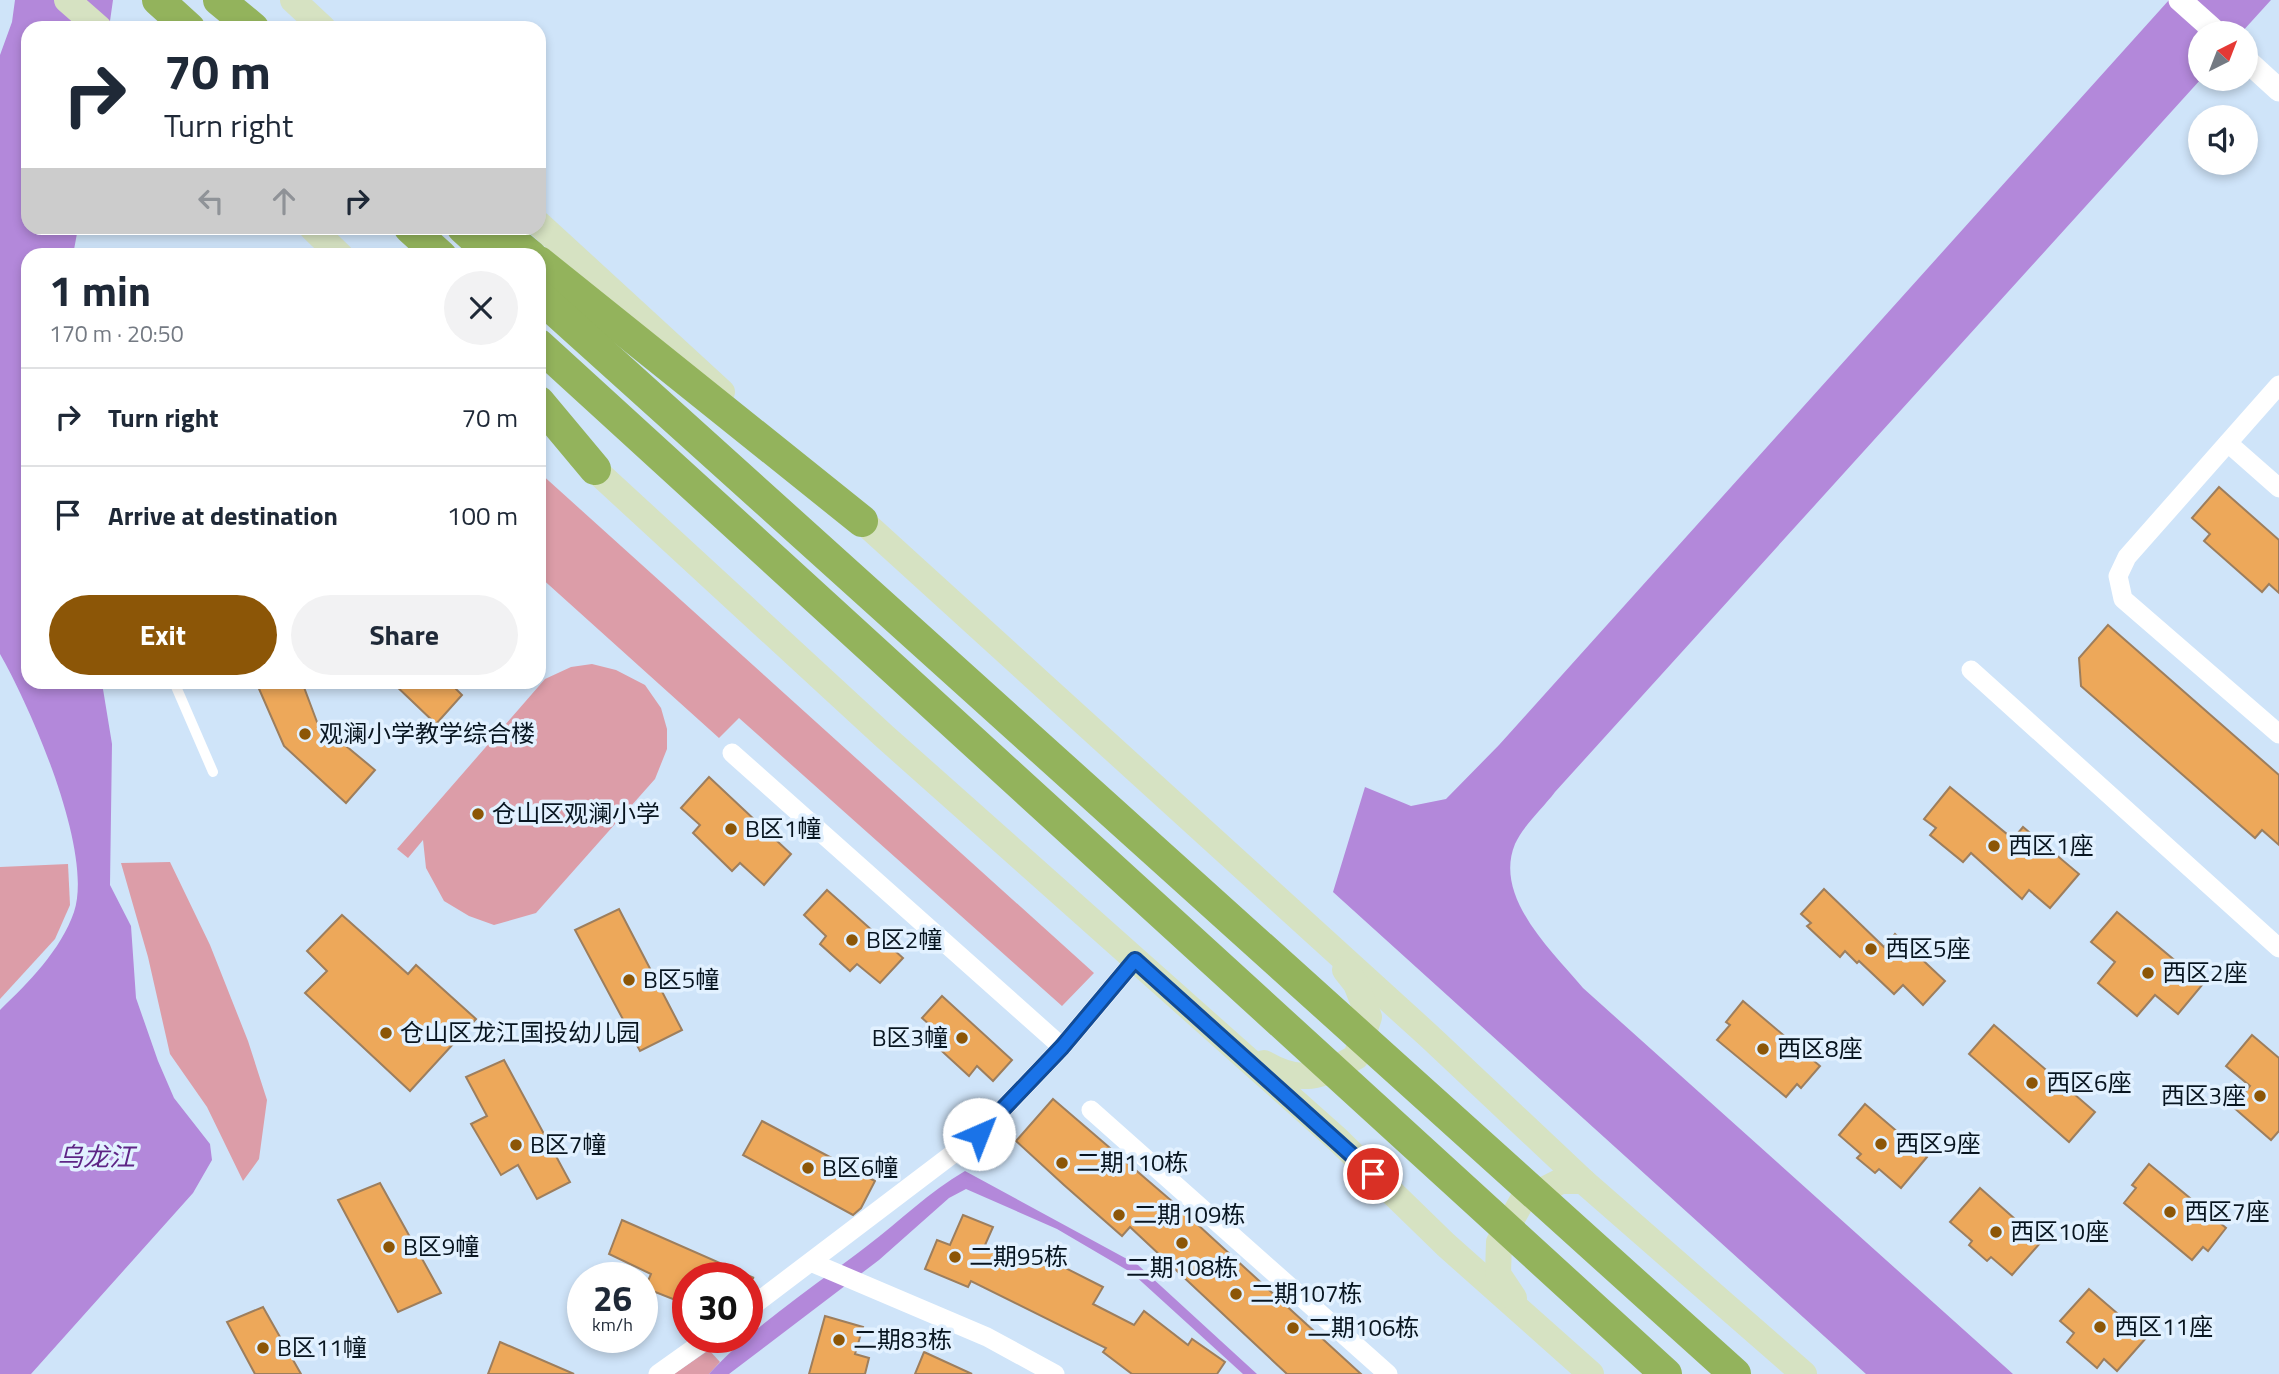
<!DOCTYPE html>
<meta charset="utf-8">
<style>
:root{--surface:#fff;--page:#f2f2f3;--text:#1f2937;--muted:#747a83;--line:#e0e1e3;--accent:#8c5607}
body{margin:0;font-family:"Titillium Web","Noto Sans SC",sans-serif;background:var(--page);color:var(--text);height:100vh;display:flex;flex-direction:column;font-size:26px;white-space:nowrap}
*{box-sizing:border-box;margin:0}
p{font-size:23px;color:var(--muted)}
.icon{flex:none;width:38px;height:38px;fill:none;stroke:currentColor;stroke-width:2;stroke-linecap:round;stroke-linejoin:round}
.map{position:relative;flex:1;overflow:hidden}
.panel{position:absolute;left:21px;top:248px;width:525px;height:441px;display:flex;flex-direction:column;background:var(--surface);border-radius:21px;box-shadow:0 4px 10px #0003}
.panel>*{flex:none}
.top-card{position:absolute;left:21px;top:21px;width:525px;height:214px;border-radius:21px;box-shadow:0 4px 10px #0003;background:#fff;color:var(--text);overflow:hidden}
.needle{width:46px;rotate:42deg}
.tools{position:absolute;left:2188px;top:21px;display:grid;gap:14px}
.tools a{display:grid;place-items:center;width:70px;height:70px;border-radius:50%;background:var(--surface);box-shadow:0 4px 10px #0003;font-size:35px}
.speed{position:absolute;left:567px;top:1262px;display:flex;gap:14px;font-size:35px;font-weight:700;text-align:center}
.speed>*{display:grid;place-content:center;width:91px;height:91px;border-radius:50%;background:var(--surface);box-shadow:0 4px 10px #0003;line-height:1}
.speed small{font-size:18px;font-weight:400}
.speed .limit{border:10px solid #d22;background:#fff;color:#111}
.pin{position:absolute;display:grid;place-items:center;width:60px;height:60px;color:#fff;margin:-30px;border:4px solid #fff;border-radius:50%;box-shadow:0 2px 7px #0007}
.me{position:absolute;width:77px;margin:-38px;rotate:44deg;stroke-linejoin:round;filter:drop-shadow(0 0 5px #0008)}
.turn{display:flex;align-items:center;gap:24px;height:147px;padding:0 28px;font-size:32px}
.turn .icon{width:91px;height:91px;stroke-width:2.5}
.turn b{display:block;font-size:49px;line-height:60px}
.lanes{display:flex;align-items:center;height:66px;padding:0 28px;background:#0003;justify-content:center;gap:35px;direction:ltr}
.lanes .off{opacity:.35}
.round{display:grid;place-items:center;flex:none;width:74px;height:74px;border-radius:37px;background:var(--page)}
.head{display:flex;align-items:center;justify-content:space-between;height:119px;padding:0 28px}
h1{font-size:42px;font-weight:700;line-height:52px}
.button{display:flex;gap:14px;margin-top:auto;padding:14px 28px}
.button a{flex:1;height:80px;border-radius:42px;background:var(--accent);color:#fff;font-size:28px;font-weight:700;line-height:80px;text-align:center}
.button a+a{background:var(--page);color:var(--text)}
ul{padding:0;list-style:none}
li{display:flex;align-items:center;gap:21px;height:98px;padding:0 28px;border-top:2px solid var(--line)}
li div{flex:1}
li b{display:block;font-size:26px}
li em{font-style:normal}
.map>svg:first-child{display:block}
.green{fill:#dc9da8}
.water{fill:#b388da}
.building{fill:#eda85a;stroke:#9d7e5d;stroke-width:2}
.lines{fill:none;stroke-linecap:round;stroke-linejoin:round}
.service{stroke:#fff;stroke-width:10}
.minor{stroke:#fff;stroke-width:19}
.tertiary{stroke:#fff;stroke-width:23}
.secondary{stroke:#d6e2c2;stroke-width:26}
.trunk{stroke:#93b35c;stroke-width:32}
.route-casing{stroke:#114b97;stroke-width:18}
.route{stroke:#1a73e8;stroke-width:12}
.poi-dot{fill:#8c5607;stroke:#e2f1ff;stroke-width:2.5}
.labels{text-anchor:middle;stroke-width:7;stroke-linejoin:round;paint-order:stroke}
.poi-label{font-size:24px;fill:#081520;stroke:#e2f1ff;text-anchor:start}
.water-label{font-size:26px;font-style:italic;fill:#5e2586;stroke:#e2f1ff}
</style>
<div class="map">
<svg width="2279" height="1374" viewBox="0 0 2279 1374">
<rect width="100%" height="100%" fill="#cfe4f9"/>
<g class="green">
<path d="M 539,472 L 1094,973 L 1062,1006 L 739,718 L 719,738 L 539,576 Z"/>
<path d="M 592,664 L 616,670 L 645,685 L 661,708 L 667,729 L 667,749 L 655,779 L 536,913 L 494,925 L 469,916 L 444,901 L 426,868 L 423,840 L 408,858 L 397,849 L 545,679 L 571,667 Z"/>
<path d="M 170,862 L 210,945 L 248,1041 L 267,1100 L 259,1159 L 243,1181 L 207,1107 L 170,1054 L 148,957 L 121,863 Z"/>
<path d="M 68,864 L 70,905 L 55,939 L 0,999 L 0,867 Z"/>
<path d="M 709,1350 L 720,1362 L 709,1374 L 674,1374 Z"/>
</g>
<g class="water">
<path d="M 15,0 L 113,0 L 109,28 L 28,28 L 28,228 L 78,228 L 73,255 L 28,256 L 28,682 L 102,683 L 112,744 L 110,885 L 131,926 L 136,998 L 158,1061 L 174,1098 L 210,1144 L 212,1160 L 193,1193 L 31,1374 L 0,1374 L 0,1010 C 28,983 61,950 74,912 C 94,852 31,708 0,654 L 0,55 L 12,22 Z"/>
<path d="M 2169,0 L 2271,0 L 2241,33 L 2200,33 L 2201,79 L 1555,792 C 1543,808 1523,826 1515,844 C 1493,897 1552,951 1583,988 L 2013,1374 L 1866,1374 L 1333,892 L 1365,787 L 1411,806 L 1446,799 L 1499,745 Z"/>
<path d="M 965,1171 L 1138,1265 L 1257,1374 L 1243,1374 L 1132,1273 L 1057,1229 L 966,1189 L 949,1198 L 879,1260 L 729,1374 L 709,1374 C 752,1327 816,1285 867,1246 C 900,1221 929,1192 965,1171 Z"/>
</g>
<g class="building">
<path d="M 2219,487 L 2279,540 L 2279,593 L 2269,584 L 2262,592 L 2204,541 L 2210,534 L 2192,518 Z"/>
<path d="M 2108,625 L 2279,775 L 2279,845 L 2262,830 L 2255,838 L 2081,686 L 2079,658 Z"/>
<path d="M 256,682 L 302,682 L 317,722 L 375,770 L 346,803 L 284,746 Z"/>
<path d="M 392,682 L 449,682 L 462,695 L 436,724 Z"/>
<path d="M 709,777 L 791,854 L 764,885 L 740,863 L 732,871 L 693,833 L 700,825 L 681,808 Z"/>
<path d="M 1950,787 L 2013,839 L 2023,827 L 2079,874 L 2050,908 L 2029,890 L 2022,899 L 1971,853 L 1963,862 L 1930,835 L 1936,828 L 1924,819 Z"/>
<path d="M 1824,889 L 1884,947 L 1895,934 L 1945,981 L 1923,1005 L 1903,985 L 1894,994 L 1859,961 L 1857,963 L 1845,951 L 1840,957 L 1807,926 L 1811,923 L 1801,914 Z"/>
<path d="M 827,890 L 903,958 L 880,983 L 857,964 L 850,971 L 820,944 L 826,936 L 804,915 Z"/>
<path d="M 619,909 L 682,1030 L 640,1051 L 575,930 Z"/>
<path d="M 2117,912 L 2203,984 L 2178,1014 L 2155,995 L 2137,1016 L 2098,983 L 2115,962 L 2091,942 Z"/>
<path d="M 342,915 L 408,974 L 416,965 L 476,1019 L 410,1091 L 305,993 L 327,971 L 307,951 Z"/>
<path d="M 942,996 L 1012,1060 L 993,1081 L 977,1066 L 969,1076 L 933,1043 L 940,1034 L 922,1018 Z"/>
<path d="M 1743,1001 L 1820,1066 L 1801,1088 L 1797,1084 L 1786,1097 L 1717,1040 L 1730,1025 L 1726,1022 Z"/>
<path d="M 1994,1025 L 2095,1112 L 2069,1142 L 1969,1054 Z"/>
<path d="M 2252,1035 L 2279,1058 L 2279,1131 L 2271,1140 L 2233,1107 L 2250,1086 L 2226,1066 Z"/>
<path d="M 504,1060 L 570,1182 L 537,1199 L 518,1165 L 501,1175 L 471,1124 L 487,1116 L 466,1077 Z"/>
<path d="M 1053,1099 L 1174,1203 L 1361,1374 L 1287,1374 L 1130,1227 L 1122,1236 L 1064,1185 L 1016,1141 Z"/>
<path d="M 1865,1104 L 1927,1157 L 1901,1188 L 1879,1169 L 1875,1173 L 1857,1158 L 1861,1154 L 1839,1135 Z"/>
<path d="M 762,1121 L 875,1181 L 861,1208 L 853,1215 L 743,1155 Z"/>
<path d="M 2149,1164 L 2226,1228 L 2208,1251 L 2203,1247 L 2192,1260 L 2124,1203 L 2136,1188 L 2132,1185 Z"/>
<path d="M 380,1183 L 441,1293 L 398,1312 L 338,1200 Z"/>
<path d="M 1980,1188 L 2041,1242 L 2012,1275 L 1991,1257 L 1987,1261 L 1969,1245 L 1972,1241 L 1950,1222 Z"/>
<path d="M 963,1215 L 993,1227 L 985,1245 L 1019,1262 L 1026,1248 L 1103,1287 L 1093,1304 L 1134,1325 L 1144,1311 L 1188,1345 L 1192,1339 L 1225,1362 L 1217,1374 L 1132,1374 L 1103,1352 L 1106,1348 L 971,1281 L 968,1287 L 925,1269 L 937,1240 L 950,1245 Z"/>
<path d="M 622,1220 L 754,1278 L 688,1278 L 688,1305 L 645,1288 L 651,1274 L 609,1254 Z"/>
<path d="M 2089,1289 L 2146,1338 L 2117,1371 L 2104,1359 L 2097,1368 L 2067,1342 L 2074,1333 L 2060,1321 Z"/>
<path d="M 263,1307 L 301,1374 L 255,1374 L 227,1322 Z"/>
<path d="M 825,1316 L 863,1327 L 855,1354 L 869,1358 L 865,1374 L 809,1374 Z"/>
<path d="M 500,1342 L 574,1374 L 488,1374 Z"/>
<path d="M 924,1352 L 972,1374 L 915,1374 Z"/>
</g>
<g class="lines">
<path class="service" d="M 174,682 L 213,772"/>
<g class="minor">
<path d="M 2279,385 L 2127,557 L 2118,576 L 2123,599 L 2279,734"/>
<path d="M 2228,443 L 2279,488"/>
<path d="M 1971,670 L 2279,948"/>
<path d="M 732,753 L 1062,1047"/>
<path d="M 1091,1110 L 1388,1374"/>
<path d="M 813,1263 L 987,1337 L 1055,1374"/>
<path d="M 747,1310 L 979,1134 L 1062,1047 L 1135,960"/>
<path d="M 658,1374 L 710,1337"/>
</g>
<g class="tertiary">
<path d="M 2180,0 L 2217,33"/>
<path d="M 2245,59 L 2279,90"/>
</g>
<g class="secondary">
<path d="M 67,0 L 99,28"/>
<path d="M 293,0 L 323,28"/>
<path d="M 539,224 L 722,392"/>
<path d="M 312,228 L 341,256"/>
<path d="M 581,457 L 884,736 L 1337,1139 L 1446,1245 L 1591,1374"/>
<path d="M 848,508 L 1430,1037 L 1583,1181 L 1804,1374"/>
<path d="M 1264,1063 C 1302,1085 1320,1077 1356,1057 L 1369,1017 L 1356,984 L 1345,970"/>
<path d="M 1514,1298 L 1498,1274 L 1499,1242 L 1522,1201 L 1561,1181 L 1583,1181"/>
</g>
<g class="trunk">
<path d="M 158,0 L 189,28"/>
<path d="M 219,0 L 253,28"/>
<path d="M 410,228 L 441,256"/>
<path d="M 463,228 L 494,256"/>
<path d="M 497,228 L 531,256"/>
<path d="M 539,262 L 862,521"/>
<path d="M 539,296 L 1735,1374"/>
<path d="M 539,345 L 1666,1374"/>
<path d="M 539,402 L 595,469"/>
</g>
</g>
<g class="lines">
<defs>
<path id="route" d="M 979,1134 L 1062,1047 L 1135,960 L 1373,1174"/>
</defs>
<use href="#route" class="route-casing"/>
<use href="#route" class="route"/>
</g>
<g class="poi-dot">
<circle cx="305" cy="734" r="7"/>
<circle cx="478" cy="814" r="7"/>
<circle cx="731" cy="829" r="7"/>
<circle cx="1994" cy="846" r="7"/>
<circle cx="852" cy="940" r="7"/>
<circle cx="1871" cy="949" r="7"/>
<circle cx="2148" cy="973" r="7"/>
<circle cx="629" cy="980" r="7"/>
<circle cx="386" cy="1033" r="7"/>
<circle cx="962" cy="1038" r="7"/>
<circle cx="1763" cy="1049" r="7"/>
<circle cx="2032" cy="1083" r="7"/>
<circle cx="2260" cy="1096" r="7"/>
<circle cx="1881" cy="1144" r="7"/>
<circle cx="516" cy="1145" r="7"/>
<circle cx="1062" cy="1163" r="7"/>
<circle cx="808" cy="1168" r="7"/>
<circle cx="2170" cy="1212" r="7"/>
<circle cx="1119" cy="1215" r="7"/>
<circle cx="1996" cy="1232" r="7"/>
<circle cx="1182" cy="1243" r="7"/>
<circle cx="389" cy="1247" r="7"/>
<circle cx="955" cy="1257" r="7"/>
<circle cx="1236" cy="1294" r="7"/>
<circle cx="2100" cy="1327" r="7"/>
<circle cx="1293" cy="1328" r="7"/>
<circle cx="839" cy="1340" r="7"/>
<circle cx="263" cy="1348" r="7"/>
</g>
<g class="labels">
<g class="poi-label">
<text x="319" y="742">观澜小学教学综合楼</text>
<text x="492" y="822">仓山区观澜小学</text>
<text x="745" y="837">B区1幢</text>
<text x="2008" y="854">西区1座</text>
<text x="866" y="948">B区2幢</text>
<text x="1885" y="957">西区5座</text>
<text x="2162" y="981">西区2座</text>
<text x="643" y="988">B区5幢</text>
<text x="400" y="1041">仓山区龙江国投幼儿园</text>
<text x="948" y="1046" text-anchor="end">B区3幢</text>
<text x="1777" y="1057">西区8座</text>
<text x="2046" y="1091">西区6座</text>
<text x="2246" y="1104" text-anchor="end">西区3座</text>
<text x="1895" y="1152">西区9座</text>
<text x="530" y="1153">B区7幢</text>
<text x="1076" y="1171">二期110栋</text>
<text x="822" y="1176">B区6幢</text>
<text x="2184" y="1220">西区7座</text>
<text x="1133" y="1223">二期109栋</text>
<text x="2010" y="1240">西区10座</text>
<text x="403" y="1255">B区9幢</text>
<text x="969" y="1265">二期95栋</text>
<text x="1182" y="1276" text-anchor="middle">二期108栋</text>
<text x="1250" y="1302">二期107栋</text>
<text x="2114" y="1335">西区11座</text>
<text x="1307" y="1336">二期106栋</text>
<text x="853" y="1348">二期83栋</text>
<text x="277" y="1356">B区11幢</text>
</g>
<g class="water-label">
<text x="96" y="1166">乌龙江</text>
</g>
</g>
</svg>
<div class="tools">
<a><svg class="needle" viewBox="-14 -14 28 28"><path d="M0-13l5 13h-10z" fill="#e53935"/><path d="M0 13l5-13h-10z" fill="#747a83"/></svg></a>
<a><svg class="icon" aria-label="sound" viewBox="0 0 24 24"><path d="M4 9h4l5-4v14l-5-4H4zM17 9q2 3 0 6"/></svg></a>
</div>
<div class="speed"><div>26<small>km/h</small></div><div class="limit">30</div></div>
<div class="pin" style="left:1373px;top:1174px;background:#d93025"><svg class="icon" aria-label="arrive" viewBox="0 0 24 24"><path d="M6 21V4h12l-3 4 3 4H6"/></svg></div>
<svg class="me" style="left:979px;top:1134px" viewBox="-20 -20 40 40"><circle r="19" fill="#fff"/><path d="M0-13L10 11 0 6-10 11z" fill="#1a73e8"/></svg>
<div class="top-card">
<div class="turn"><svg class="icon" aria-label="right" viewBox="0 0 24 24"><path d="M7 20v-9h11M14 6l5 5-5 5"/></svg><div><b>70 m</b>Turn right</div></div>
<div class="lanes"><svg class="icon off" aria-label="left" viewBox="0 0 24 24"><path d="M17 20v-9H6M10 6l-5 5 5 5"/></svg><svg class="icon off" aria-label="ahead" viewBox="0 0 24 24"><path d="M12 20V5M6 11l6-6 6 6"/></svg><svg class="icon" aria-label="right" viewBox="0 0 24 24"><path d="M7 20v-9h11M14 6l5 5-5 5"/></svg></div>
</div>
<section class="panel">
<div class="head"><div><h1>1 min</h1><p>170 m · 20:50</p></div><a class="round"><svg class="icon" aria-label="close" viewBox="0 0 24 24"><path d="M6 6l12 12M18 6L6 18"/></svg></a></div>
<ul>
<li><svg class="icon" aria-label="right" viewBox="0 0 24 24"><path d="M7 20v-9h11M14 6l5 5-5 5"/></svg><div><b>Turn right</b></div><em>70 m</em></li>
<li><svg class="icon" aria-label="arrive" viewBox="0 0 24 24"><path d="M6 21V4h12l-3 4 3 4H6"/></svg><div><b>Arrive at destination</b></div><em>100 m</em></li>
</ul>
<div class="button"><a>Exit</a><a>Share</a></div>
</section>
</div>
